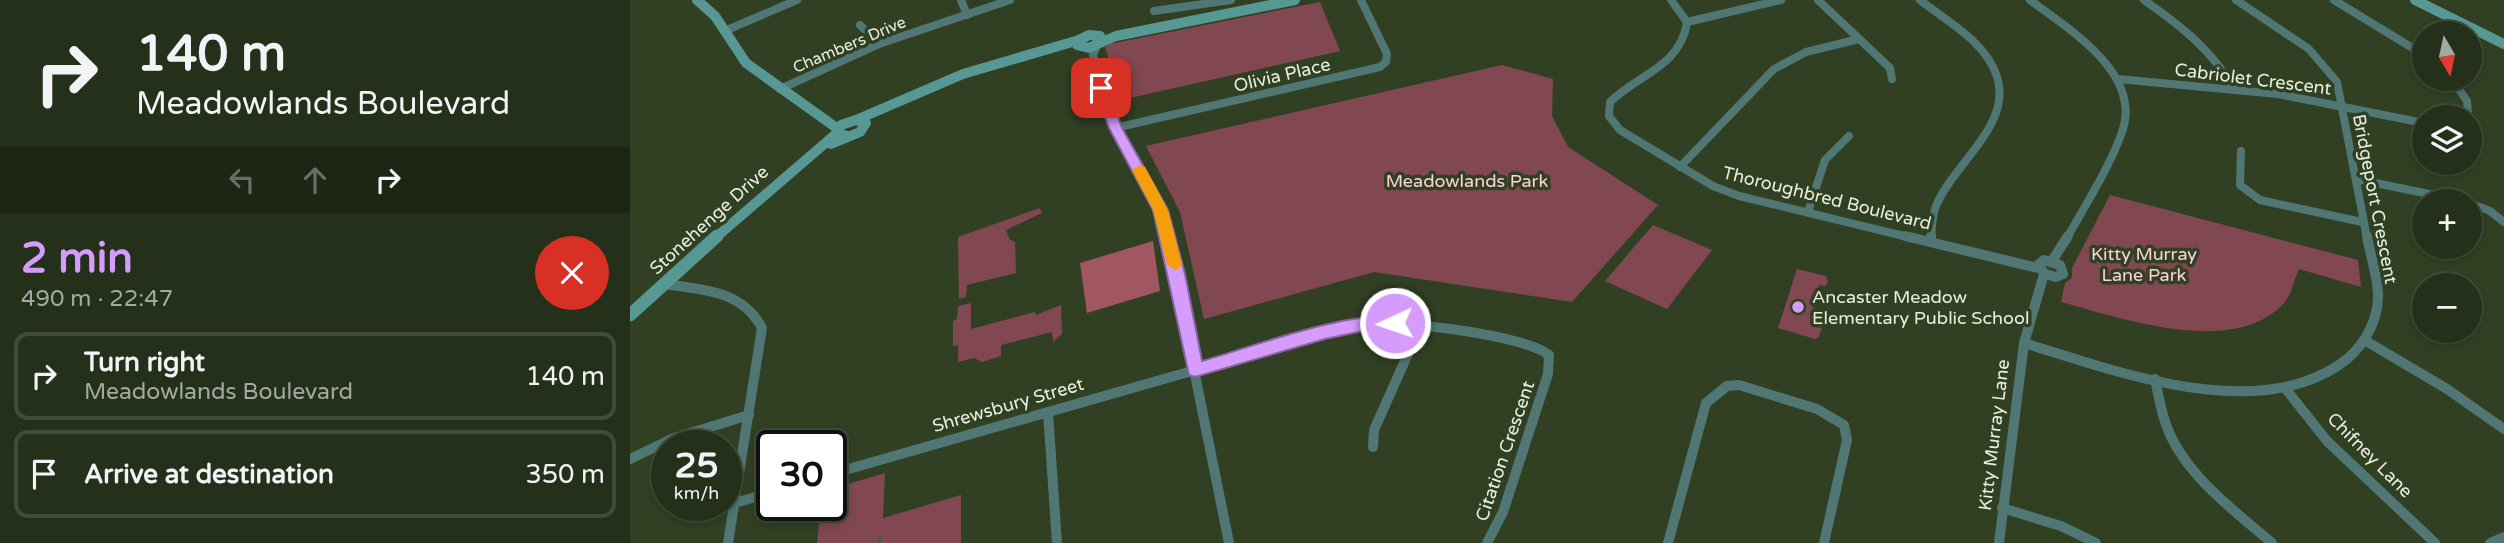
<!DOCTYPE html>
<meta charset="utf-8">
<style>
:root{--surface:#25301a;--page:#2d3823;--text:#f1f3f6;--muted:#a3a9a2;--line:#424b39;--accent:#d59cfb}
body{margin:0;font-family:"Varela Round",sans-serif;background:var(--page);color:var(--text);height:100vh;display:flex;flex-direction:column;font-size:26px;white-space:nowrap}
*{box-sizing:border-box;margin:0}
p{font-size:23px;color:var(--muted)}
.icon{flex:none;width:38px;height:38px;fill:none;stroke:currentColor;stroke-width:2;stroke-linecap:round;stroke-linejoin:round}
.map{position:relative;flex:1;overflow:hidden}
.side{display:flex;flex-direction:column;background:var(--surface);width:630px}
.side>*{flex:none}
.guide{background:#25301a;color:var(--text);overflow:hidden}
.needle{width:46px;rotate:171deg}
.controls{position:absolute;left:1782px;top:21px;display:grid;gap:14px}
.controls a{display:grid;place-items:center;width:70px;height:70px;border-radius:50%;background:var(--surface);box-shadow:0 4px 10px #0003,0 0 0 2px var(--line);font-size:35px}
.speed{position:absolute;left:21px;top:430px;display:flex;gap:14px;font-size:35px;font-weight:700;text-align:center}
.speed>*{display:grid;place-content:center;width:91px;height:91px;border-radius:50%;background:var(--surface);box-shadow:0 4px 10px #0003,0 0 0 2px var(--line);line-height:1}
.speed small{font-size:18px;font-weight:400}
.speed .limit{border:4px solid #111;border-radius:10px;background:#fff;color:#111}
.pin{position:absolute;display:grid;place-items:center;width:60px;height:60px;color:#fff;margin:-30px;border-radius:14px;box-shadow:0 4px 10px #0006}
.me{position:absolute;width:77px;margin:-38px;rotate:267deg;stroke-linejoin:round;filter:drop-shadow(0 0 5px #0008)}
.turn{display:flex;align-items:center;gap:24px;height:147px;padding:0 21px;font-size:32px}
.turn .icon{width:91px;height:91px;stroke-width:2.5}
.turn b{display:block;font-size:49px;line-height:60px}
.lanes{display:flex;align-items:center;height:66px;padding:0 21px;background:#0003;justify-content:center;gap:35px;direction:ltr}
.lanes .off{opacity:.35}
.round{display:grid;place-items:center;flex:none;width:74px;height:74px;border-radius:37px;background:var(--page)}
.headline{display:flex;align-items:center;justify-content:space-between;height:119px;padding:0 21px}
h1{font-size:42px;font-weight:700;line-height:52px;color:var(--accent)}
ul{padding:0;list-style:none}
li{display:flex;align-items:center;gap:21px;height:88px;margin:0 14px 10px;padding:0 7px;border:4px solid var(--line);border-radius:14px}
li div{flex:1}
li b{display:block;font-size:26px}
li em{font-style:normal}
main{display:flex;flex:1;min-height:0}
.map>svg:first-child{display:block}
.green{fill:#824851}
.forest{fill:#a15762}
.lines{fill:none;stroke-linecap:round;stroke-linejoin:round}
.stream{stroke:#446223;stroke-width:2.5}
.street-far1{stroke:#507774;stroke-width:8}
.street{stroke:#507774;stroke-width:10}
.secondary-far1{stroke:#589894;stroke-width:10}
.secondary{stroke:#589894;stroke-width:13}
.route{fill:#d59cfb;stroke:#8a65a3;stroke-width:2}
.slow{fill:#f59e0b}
.poi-dot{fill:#d59cfb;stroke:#314023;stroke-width:2.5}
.labels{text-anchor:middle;stroke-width:7;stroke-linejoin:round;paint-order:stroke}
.far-street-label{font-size:16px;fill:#e6f0de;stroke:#314023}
.street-label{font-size:18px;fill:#e6f0de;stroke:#314023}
.park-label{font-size:18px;fill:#fed1d6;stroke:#314023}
.poi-label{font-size:18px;fill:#e6f0de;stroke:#314023;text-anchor:start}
</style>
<main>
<section class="side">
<div class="guide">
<div class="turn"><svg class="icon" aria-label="right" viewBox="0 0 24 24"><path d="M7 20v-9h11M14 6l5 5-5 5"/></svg><div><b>140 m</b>Meadowlands Boulevard</div></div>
<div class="lanes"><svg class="icon off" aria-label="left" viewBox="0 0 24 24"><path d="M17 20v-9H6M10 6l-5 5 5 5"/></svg><svg class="icon off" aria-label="ahead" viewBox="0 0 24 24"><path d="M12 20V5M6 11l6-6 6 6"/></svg><svg class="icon" aria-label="right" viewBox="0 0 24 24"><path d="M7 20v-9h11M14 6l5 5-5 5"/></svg></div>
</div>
<div class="headline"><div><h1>2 min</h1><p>490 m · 22:47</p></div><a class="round" style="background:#d93025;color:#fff"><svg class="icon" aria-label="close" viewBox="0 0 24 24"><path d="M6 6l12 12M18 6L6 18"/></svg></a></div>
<ul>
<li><svg class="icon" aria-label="right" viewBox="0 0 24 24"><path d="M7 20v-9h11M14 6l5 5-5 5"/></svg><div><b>Turn right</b><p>Meadowlands Boulevard</p></div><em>140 m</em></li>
<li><svg class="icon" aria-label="arrive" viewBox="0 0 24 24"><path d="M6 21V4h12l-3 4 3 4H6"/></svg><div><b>Arrive at destination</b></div><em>350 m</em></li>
</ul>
</section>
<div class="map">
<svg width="1874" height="543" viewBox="0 0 1874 543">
<rect width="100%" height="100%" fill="#314023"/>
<g class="green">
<path d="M 690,2 L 710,51 L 491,100 L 475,47 L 480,44 Z"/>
<path d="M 872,65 L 923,79 L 922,116 L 938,147 L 1028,205 L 942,302 L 744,272 L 574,319 L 550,212 L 516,146 Z"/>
<path d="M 1480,195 L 1728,260 L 1731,287 L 1669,269 C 1664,279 1662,295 1654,303 C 1605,358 1490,318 1431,302 L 1435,283 L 1442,278 L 1442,268 Z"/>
<path d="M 410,208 L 412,213 L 376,230 L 380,240 L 385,242 L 386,273 L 337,285 L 336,297 L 329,299 L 328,237 Z"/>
<path d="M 1023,225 L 1082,250 L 1037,309 L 975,281 Z"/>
<path d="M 1167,269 L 1196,276 L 1198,282 L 1195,286 L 1189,285 L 1182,307 L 1193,311 L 1195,316 L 1189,337 L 1185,339 L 1148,328 Z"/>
<path d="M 341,303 L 341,329 L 405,312 L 406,315 L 431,305 L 432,334 L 423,342 L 422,332 L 371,345 L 371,356 L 352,362 L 344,358 L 328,362 L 328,345 L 323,346 L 323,321 L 327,319 L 328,306 Z"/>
<path d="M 255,473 L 253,518 L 331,495 L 331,543 L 187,543 L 191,506 L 201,506 L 201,489 Z"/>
</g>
<path class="forest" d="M 523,241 L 530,291 L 457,313 L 450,263 Z"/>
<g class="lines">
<path class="stream" d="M 249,543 L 250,537"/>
<g class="street-far1">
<path d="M 331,0 L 337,15"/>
<path d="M 1041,0 L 1057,22 C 1051,66 1009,74 980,102 L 979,116 L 990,130 L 1083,186 L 1109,196 L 1282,238"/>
<path d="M 1188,0 L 1260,68 L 1262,79"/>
<path d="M 1290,0 C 1313,18 1343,35 1359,60 C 1396,117 1326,158 1306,206 C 1302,216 1302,227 1301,238"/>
<path d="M 1400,0 C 1438,29 1513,73 1492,132 C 1480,167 1455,205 1437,238"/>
<path d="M 1514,0 C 1551,26 1582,50 1605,90"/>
<path d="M 1606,0 L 1679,49 L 1707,82 L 1737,238"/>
<path d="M 1704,0 L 1794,55"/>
<path d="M 524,11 L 601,0"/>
<path d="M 1057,22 L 1151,0"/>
<path d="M 230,25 L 249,44"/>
<path d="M 97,30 L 167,0"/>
<path d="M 467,46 L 463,55 L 481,119 L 522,191 L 537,238"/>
<path d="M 1488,79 L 1648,94 L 1794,123"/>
<path d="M 1822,79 L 1837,101 L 1839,126"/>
<path d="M 150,89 L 249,44 L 380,0"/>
<path d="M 485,128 L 750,67 L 756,62 L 757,54 L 731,0"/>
<path d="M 1611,151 L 1610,185 L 1630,200 L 1732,222"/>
<path d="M 1050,167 L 1144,69 L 1176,52 L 1229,39"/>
<path d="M 1726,179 L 1833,201"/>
<path d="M 1839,203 L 1860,211 L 1874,222"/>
<path d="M 1178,212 L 1195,160 L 1219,136"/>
</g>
<g class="street">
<path d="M 537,236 L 599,543"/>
<path d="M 1275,236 L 1408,268"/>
<path d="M 1301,241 L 1301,236"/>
<path d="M 1414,260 L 1430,265 L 1433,274 L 1426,277 L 1415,274 L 1408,265 Z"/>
<path d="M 1422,261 L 1438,236"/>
<path d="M 33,284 C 71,289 112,290 132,328 L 98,543"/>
<path d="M 1736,341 L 1817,389 L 1874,429"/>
<path d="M 1394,343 C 1486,371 1631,427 1717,359 C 1736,343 1749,318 1748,293 C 1747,275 1740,254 1737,236"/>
<path d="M 1525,379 C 1529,397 1531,415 1539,432 C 1558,477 1606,512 1642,543"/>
<path d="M 1655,388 L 1697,441 L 1805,543"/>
<path d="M 418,412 L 427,543"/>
<path d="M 743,447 L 744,430 L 790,327"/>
<path d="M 0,459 L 44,438 L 119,415"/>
<path d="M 201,474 L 695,333 C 707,330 720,326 732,324 C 766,319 894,335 919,355 L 918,374 L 873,512 L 857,543"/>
<path d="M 105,503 L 142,492"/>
<path d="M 1372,508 L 1431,526 L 1466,543"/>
<path d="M 1038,543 L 1076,403 L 1097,386 L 1109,385 L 1187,409 L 1214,425 L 1217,440 L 1194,543"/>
<path d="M 1369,543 L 1394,343 L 1414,274"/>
<path d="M 1860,543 L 1874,537"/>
</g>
<g class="secondary-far1">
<path d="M 67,0 L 85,16 L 116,63 L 208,129"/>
<path d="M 1785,0 L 1874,44"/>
<path d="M 459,35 L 470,36 L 472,42 L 459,48 L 447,45 L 449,40 Z"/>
<path d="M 472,42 L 486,36 L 665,0"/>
<path d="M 226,120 L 333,74 L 449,40"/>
<path d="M 201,144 L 230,132 L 236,123 L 226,120 L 211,125 L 207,133 L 217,136"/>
<path d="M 85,238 L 207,133"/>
</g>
<path class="secondary" d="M 0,315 L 87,236"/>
</g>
<path class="route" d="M 471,84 L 478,88 L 492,128 L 538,210 L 555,274 L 572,361 C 616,349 730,306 770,319 L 770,328 L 733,331 L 695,339 L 565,377 L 559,375 L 523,210 L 479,128 L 465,88 Z"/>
<path class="slow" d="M 510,165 L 515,167 L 538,210 L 552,264 L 550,268 L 544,270 L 537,264 L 523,210 L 502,170 Z"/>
<circle class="poi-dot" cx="1168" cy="307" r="7"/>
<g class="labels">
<g class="far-street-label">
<text transform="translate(219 44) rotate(-23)" y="6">Chambers Drive</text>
</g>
<g class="street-label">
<text transform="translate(652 75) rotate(-13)" y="6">Olivia Place</text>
<text transform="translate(1623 79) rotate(7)" y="6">Cabriolet Crescent</text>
<text transform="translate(1197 198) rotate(14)" y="6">Thoroughbred Boulevard</text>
<text transform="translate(1745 199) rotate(79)" y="6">Bridgeport Crescent</text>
<text transform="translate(79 220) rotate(-42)" y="6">Stonehenge Drive</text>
<text transform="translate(378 405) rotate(-16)" y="6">Shrewsbury Street</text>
<text transform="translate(1364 435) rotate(-83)" y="6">Kitty Murray Lane</text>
<text transform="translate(875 451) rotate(-71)" y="6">Citation Crescent</text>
<text transform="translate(1740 455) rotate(45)" y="6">Chifney Lane</text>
</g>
<g class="park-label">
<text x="837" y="187">Meadowlands Park</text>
<text x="1514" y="260">Kitty Murray<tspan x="1514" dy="21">Lane Park</tspan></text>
</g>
<g class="poi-label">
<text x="1182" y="303">Ancaster Meadow<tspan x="1182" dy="21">Elementary Public School</tspan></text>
</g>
</g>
</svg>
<div class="controls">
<a><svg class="needle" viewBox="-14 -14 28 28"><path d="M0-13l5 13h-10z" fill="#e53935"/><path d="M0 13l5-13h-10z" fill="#a3a9a2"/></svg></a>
<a><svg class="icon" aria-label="layers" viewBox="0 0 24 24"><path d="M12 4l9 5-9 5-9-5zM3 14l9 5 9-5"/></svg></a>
<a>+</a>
<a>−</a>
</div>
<div class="speed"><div>25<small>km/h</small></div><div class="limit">30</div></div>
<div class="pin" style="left:471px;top:88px;background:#d93025"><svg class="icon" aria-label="arrive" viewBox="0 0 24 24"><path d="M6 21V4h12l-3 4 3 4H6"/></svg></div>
<svg class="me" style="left:765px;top:323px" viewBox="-20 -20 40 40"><circle r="17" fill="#d59cfb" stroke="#fff" stroke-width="3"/><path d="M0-11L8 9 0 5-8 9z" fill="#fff"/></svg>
</div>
</main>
